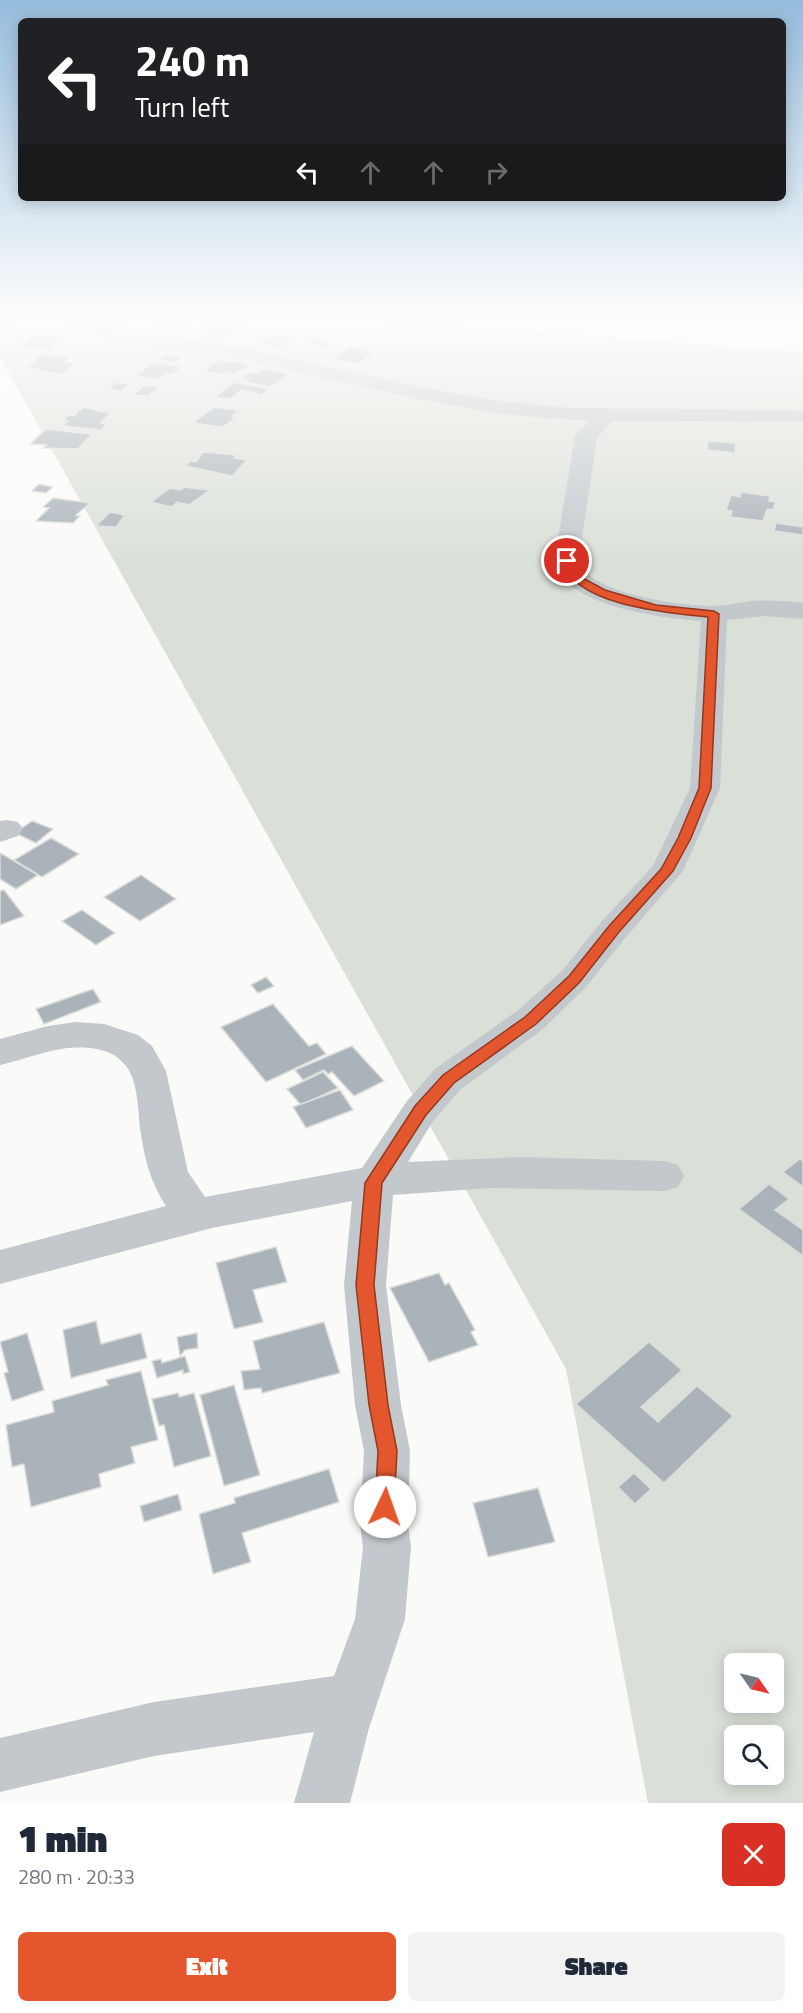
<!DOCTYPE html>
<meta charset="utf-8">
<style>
:root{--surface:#fff;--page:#f2f2f3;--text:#1f2937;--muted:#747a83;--accent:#e4572e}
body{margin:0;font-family:"Titillium Web",sans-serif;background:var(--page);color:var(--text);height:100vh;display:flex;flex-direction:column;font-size:22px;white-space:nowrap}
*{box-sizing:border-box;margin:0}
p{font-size:20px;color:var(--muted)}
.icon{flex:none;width:33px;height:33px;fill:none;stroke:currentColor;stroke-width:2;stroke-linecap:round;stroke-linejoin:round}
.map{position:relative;height:1803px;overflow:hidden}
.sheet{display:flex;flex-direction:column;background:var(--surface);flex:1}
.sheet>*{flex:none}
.guide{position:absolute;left:18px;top:18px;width:768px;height:183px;border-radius:9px;box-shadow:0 3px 15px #0003;background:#202124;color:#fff;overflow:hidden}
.needle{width:39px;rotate:124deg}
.buttons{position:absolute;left:724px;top:1653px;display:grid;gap:12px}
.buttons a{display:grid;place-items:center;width:60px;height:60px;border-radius:9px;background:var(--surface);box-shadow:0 3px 15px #0003;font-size:30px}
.pin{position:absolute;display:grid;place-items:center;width:51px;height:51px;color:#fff;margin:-26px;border:3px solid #fff;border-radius:50%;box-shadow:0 2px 6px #0007}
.me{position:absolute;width:66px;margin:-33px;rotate:3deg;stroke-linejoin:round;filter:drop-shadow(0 0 4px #0008)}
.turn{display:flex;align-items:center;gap:21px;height:126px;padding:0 18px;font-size:27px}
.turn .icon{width:78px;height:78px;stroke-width:2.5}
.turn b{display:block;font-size:42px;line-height:51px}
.lanes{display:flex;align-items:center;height:57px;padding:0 18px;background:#0003;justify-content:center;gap:30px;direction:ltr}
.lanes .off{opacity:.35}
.round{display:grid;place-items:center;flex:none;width:63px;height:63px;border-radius:9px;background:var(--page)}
.head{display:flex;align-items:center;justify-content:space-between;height:102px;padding:0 18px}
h1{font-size:36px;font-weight:800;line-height:45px}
.button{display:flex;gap:12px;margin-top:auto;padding:12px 18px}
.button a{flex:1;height:69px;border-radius:9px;background:var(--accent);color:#fff;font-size:24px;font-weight:800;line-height:69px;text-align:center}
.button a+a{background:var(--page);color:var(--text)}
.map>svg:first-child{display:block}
.green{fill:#dadfd7;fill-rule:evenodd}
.building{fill:#aab3b9;stroke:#dcdcda;stroke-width:1.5}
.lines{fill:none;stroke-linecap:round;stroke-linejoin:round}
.minor{fill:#c3c8cc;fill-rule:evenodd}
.route{fill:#e4572e;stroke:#94391e;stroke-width:1.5}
</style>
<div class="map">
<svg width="803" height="1803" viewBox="0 0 803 1803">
<rect width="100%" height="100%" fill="#fafaf8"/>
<path class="green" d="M 0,316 L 325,316 L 803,352 L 803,1803 L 648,1803 L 566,1369 L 0,357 ZM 735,1664 L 774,1664 L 774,1702 L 735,1702 ZM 735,1736 L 774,1736 L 774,1774 L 735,1774 Z"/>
<g class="building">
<path d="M 164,316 L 176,316 L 156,325 L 150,324 Z"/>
<path d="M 176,316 L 192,317 L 171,328 L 158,325 Z"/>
<path d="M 210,319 L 243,327 L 223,338 L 196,329 L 201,327 L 197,326 Z"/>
<path d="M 183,325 L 197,329 L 195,329 L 201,331 L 194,334 L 174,330 Z"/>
<path d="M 273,334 L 295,338 L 280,348 L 259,343 Z"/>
<path d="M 34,335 L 61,337 L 48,350 L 20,347 Z"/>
<path d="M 311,338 L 333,344 L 327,348 L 304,342 Z"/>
<path d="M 350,346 L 375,351 L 358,364 L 332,359 Z"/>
<path d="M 43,353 L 71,358 L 66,362 L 76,363 L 61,375 L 27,367 Z"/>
<path d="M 166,354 L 183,358 L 174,363 L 157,359 Z"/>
<path d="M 220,359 L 236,362 L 238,360 L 252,366 L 235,374 L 227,373 L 224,375 L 203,371 L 210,367 L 208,365 Z"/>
<path d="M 157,362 L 170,365 L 183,366 L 172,375 L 167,374 L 159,379 L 136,376 L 143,371 L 139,370 Z"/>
<path d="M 264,368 L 290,374 L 270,387 L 245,382 L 249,379 L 241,378 L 251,371 L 256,373 Z"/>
<path d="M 115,382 L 129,384 L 122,391 L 108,389 Z"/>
<path d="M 235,382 L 269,389 L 261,395 L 242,390 L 230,399 L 215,397 Z"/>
<path d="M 144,385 L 159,387 L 148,396 L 133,395 Z"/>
<path d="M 83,407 L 110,413 L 101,423 L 106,424 L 101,430 L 63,426 L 68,421 L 63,421 L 68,415 L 74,416 Z"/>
<path d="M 214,407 L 239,410 L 232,417 L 237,418 L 222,427 L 193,423 Z"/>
<path d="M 46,429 L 92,434 L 78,449 L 43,448 L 46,445 L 30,444 Z"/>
<path d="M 708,441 L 736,443 L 735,453 L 707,450 Z"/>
<path d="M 203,452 L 236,455 L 234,458 L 247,460 L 232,476 L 186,466 L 190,461 L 196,462 Z"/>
<path d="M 39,484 L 53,487 L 46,493 L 32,491 Z"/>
<path d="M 184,487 L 210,490 L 189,505 L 177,502 L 172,507 L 151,502 L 170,488 L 181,490 Z"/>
<path d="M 741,492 L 770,496 L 769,501 L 776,502 L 773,510 L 767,509 L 763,521 L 730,517 L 732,511 L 726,510 L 731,495 L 740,497 Z"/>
<path d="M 53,498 L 90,503 L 76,515 L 80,516 L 73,523 L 36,521 L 49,508 L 43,507 Z"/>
<path d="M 110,512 L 125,515 L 116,527 L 96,526 Z"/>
<path d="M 776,523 L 803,527 L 803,535 L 774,531 Z"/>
<path d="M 32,821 L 53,829 L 36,843 L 15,833 Z"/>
<path d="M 51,838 L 79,854 L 42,877 L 14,860 Z"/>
<path d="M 0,853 L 38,875 L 16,889 L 0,879 Z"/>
<path d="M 141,875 L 176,899 L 140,921 L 104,897 Z"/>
<path d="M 4,890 L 24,916 L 0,925 L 0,891 Z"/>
<path d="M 82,910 L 115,933 L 96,945 L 62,921 Z"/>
<path d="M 266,977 L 274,986 L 258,993 L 251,985 Z"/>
<path d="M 93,989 L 101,1002 L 44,1024 L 36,1009 Z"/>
<path d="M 273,1004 L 309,1046 L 317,1043 L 326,1054 L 266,1082 L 221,1027 Z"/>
<path d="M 352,1046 L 384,1081 L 354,1096 L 332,1072 L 328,1074 L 324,1070 L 303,1080 L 295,1070 Z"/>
<path d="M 323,1072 L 338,1088 L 301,1105 L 287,1089 Z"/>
<path d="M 340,1090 L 353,1110 L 306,1128 L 293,1107 Z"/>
<path d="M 800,1159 L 803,1161 L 803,1187 L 783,1172 Z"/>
<path d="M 769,1184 L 789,1199 L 775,1210 L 803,1230 L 803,1256 L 739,1209 Z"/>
<path d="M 276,1247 L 287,1282 L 253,1290 L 263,1322 L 234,1329 L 216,1263 Z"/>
<path d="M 439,1273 L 445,1285 L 449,1283 L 475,1330 L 471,1332 L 478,1345 L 429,1362 L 390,1288 Z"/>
<path d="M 96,1321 L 101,1344 L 141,1333 L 147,1358 L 71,1378 L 63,1330 Z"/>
<path d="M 324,1322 L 340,1373 L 262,1393 L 261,1388 L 244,1390 L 241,1371 L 260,1369 L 253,1341 Z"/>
<path d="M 27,1333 L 44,1390 L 12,1401 L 4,1373 L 8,1372 L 0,1342 Z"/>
<path d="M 197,1333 L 198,1348 L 185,1350 L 180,1356 L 177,1337 Z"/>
<path d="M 649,1342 L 682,1370 L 641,1407 L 658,1422 L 697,1386 L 733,1416 L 664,1483 L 576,1404 Z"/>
<path d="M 185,1356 L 190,1372 L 183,1374 L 183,1370 L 157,1378 L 152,1361 L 161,1359 L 162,1363 Z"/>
<path d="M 141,1371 L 158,1440 L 131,1447 L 135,1463 L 99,1474 L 101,1487 L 31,1507 L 24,1464 L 12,1467 L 6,1425 L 54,1412 L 52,1401 L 108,1385 L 106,1380 Z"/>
<path d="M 234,1385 L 260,1475 L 224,1486 L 200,1395 Z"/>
<path d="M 178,1393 L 179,1397 L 194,1393 L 211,1456 L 174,1467 L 164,1425 L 159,1426 L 152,1399 Z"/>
<path d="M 329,1469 L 339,1502 L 242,1533 L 251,1562 L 213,1574 L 199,1514 L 235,1503 L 234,1498 Z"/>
<path d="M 634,1473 L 651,1489 L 635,1504 L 618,1487 Z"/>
<path d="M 538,1488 L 555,1542 L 488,1557 L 473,1503 Z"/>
<path d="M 178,1494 L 182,1510 L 144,1522 L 140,1506 Z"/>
</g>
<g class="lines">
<g class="minor">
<path d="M 2,316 L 21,316 L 7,331 L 0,333 Z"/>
<path d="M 57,316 L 82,316 L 131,330 L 243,348 L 425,388 L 499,401 L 569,408 L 803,410 L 803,422 L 612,421 L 597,438 L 579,557 C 582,594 680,605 710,606 C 724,606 738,603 752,601 C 769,600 786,601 803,603 L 803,619 L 765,616 L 727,620 L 720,788 L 683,871 L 626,937 L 586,987 L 543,1029 L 461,1089 L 433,1121 L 408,1162 L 519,1157 L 664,1161 L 678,1165 L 684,1176 L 678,1187 L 664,1191 L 490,1188 L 393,1195 L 386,1285 L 401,1405 L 410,1451 L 408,1525 L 411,1547 L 405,1619 L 369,1728 L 350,1803 L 294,1803 L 314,1732 L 154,1756 L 0,1792 L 0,1738 L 154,1702 L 334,1676 L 355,1619 L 363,1547 L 360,1525 L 364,1451 L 355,1405 L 344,1285 L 352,1201 L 212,1228 L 0,1284 L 0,1250 L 166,1206 C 150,1182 144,1157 140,1128 C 138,1110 138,1081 126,1066 C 113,1048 88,1046 67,1048 C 44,1051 22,1060 0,1065 L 0,1039 L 48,1026 L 76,1022 L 104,1024 L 138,1035 L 152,1046 L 166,1071 L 188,1172 L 205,1197 L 362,1168 L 407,1101 L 435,1069 L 517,1011 L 562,971 L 602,921 L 653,866 L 690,788 L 701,621 C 663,618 557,606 555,557 L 575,436 L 589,421 L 499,414 L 425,400 L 243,360 L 131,342 L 81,328 L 59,320 Z"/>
<path d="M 7,820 L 18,822 L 23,829 L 18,836 L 0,842 L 0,821 Z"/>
</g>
</g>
<linearGradient id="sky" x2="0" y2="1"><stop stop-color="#96bcdc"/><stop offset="0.56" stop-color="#fdfdfc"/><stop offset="1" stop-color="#fdfdfc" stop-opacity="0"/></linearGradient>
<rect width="803" height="568" fill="url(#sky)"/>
<path class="route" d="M 567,558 L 573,561 L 579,576 L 605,590 L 656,605 L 714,611 L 719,614 L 711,788 L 691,838 L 673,871 L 619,932 L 579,983 L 536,1024 L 454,1083 L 426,1115 L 382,1183 L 374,1285 L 388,1405 L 397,1451 L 394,1507 L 392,1513 L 385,1516 L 378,1513 L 375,1507 L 378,1451 L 369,1405 L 356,1285 L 365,1183 L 415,1106 L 443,1075 L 525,1017 L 569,976 L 609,926 L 661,869 L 678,838 L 699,788 L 708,617 C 670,613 574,606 562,561 Z"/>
</svg>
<div class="buttons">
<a><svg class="needle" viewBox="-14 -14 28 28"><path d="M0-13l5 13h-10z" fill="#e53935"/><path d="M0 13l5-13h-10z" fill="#747a83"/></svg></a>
<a><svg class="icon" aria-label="search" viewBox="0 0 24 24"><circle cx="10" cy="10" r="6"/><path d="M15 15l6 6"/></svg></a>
</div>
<div class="pin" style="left:567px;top:561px;background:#d93025"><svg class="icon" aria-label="arrive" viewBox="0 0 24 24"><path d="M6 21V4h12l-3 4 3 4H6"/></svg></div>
<svg class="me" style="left:385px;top:1507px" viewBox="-20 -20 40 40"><circle r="19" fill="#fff"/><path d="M0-13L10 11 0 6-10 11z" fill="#e4572e"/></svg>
<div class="guide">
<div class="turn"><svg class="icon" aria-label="left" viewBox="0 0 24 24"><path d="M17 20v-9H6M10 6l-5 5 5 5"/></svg><div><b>240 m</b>Turn left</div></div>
<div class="lanes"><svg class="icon" aria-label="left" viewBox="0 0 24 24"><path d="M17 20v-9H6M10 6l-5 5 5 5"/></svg><svg class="icon off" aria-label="ahead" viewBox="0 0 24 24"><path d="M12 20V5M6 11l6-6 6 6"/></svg><svg class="icon off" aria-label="ahead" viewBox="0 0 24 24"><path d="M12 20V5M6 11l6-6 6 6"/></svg><svg class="icon off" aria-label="right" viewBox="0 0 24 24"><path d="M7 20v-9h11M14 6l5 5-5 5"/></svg></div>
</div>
</div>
<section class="sheet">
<div class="head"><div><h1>1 min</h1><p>280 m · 20:33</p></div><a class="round" style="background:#d93025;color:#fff"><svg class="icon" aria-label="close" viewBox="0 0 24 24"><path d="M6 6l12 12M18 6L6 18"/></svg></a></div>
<div class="button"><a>Exit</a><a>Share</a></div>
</section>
